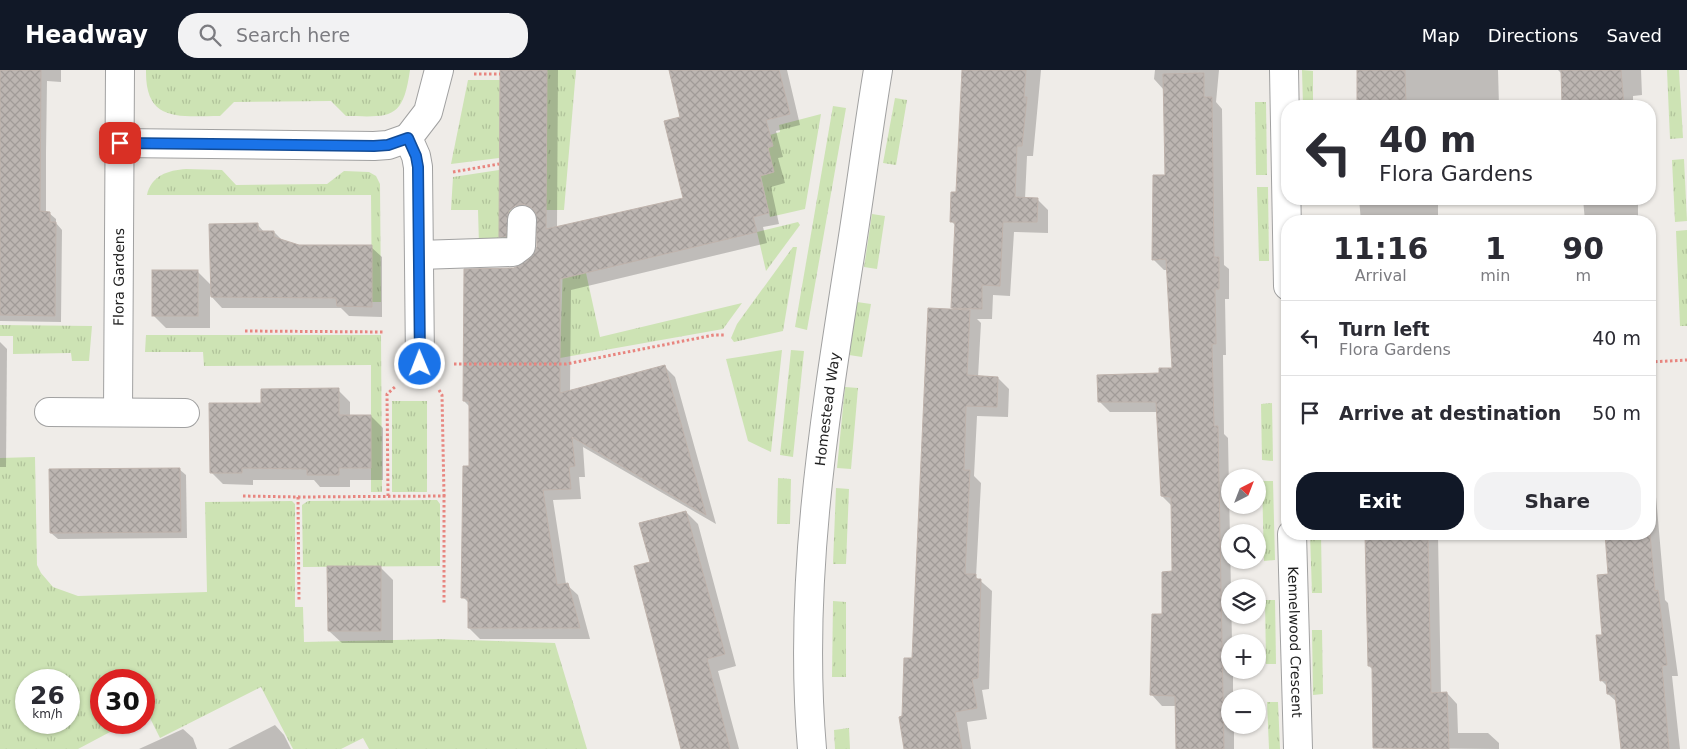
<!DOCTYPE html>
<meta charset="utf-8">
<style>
:root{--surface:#fff;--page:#f2f2f3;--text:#2b2b33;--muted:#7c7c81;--line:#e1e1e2;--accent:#111827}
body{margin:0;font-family:"DejaVu Sans",sans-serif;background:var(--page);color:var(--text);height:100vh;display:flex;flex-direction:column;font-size:19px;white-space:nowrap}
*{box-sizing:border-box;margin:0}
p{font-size:16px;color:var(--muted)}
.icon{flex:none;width:28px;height:28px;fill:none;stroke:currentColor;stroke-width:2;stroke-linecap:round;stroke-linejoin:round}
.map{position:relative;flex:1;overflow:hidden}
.details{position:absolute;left:1281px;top:145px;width:375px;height:325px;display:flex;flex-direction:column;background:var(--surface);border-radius:20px;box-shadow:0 1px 4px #0004}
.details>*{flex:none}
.guide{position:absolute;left:1281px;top:30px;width:375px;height:105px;border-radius:20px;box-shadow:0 1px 4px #0004;background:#fff;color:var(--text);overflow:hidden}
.needle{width:32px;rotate:42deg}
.controls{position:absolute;left:1221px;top:399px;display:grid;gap:10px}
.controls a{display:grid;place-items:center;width:45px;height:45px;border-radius:50%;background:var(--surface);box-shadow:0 1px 4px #0004;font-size:25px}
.speed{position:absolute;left:15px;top:599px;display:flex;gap:10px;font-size:25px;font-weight:700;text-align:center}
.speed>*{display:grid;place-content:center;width:65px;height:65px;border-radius:50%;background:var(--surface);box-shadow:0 1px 4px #0004;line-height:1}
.speed small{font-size:12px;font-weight:400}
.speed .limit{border:8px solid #d22;background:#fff;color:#111}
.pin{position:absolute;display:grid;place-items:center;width:42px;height:42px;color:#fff;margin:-21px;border-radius:10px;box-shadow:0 2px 8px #0006}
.me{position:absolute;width:55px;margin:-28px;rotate:359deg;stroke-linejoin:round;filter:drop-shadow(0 0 4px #0008)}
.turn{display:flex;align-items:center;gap:18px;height:105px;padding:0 15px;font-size:22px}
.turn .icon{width:65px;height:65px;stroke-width:2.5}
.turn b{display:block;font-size:35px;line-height:42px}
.eta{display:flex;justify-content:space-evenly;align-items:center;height:85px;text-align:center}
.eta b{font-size:30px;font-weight:600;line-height:35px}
.primary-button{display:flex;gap:10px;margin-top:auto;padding:10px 15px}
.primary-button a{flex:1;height:58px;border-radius:20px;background:var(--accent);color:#fff;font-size:20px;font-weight:600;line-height:58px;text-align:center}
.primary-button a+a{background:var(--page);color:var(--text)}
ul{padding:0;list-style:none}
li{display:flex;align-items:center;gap:15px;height:75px;padding:0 15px;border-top:1px solid var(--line)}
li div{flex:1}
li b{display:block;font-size:19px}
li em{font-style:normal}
header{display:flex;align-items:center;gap:30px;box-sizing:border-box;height:70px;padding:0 25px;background:var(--accent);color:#fff}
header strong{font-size:24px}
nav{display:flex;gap:28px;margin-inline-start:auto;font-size:18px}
.search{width:350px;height:45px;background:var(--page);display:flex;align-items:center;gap:12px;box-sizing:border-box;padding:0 18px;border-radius:20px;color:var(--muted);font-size:19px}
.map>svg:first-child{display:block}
.grass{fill:url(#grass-tufts);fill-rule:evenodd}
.shadow{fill:#0003;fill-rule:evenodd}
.building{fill:url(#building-cross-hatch);stroke:#bfb3ac}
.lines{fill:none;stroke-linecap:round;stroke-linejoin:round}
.minor-casing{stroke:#a1a1a1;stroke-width:30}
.path{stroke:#e8857f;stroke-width:3;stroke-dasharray:2.5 2.5;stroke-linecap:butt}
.minor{stroke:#fff;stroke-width:28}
.route-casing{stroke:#114b97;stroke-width:12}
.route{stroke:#1a73e8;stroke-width:9}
.labels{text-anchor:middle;stroke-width:5;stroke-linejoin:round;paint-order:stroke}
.street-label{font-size:14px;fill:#202020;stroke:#fff}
</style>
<header>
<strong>Headway</strong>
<div class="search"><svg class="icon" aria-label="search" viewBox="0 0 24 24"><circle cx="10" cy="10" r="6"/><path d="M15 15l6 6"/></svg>Search here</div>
<nav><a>Map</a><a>Directions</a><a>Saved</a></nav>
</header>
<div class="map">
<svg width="1687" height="679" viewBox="0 0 1687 679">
<defs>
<pattern id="grass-tufts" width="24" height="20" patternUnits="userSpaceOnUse" patternTransform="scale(1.25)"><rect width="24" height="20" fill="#cde3b4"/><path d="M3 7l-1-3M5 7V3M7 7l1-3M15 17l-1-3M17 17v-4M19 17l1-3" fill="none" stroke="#b0c29a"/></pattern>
<pattern id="building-cross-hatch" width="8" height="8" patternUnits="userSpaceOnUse" patternTransform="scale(1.25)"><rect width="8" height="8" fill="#bcb5b1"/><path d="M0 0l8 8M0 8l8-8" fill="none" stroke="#a19b98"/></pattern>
</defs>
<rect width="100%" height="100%" fill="#efece8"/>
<g class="grass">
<path d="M 146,0 L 410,0 C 403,50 391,47 346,46 L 331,31 L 234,32 L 220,46 C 179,46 145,53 146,0 Z"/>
<path d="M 547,0 L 576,0 L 564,140 L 546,140 Z"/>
<path d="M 1302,0 L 1313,1 L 1313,36 L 1303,36 Z"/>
<path d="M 1667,0 L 1679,0 L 1683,68 L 1670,69 Z"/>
<path d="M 468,10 L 500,10 L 499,88 L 451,94 Z"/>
<path d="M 895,28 L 907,30 L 896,95 L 883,93 Z"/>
<path d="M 1255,32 L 1266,32 L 1267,105 L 1256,105 Z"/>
<path d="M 833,36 L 846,38 L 807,260 L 795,257 Z"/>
<path d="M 821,44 L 805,139 L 770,147 L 761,106 L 774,102 L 768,78 L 773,76 L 770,65 L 780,62 L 779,55 Z"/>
<path d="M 1684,89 L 1687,151 L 1675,152 L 1672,90 Z"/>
<path d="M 186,99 L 222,100 L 236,115 L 327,114 L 344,101 L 369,102 L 376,106 L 380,114 L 381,232 L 372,232 L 371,125 L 147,125 C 151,106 168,100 186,99 Z"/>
<path d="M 499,100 L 499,139 L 511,140 L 511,169 L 479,175 L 478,140 L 451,140 L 453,107 Z"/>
<path d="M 1257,117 L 1268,117 L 1269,191 L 1259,191 Z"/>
<path d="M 872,144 L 885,146 L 877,199 L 864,197 Z"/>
<path d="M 798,152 L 800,155 L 766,201 L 757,162 Z"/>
<path d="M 1687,160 L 1687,256 L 1680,256 L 1676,161 Z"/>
<path d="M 793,177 L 797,177 L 783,261 L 734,272 L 731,268 L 737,254 Z"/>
<path d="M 563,194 L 586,203 L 600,267 L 742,233 L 723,259 L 560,288 Z"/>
<path d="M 857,232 L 871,234 L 862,287 L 849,285 Z"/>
<path d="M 0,255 L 92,256 L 89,291 L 72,291 L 71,283 L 13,284 L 13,266 L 0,266 Z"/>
<path d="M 146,265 L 381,265 L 382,422 L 371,422 L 371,295 L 204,296 L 203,282 L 145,282 Z"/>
<path d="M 782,280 L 771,382 L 748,371 L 726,289 Z"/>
<path d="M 791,280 L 804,281 L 793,387 L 780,385 Z"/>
<path d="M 845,317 L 858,318 L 851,399 L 837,398 Z"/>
<rect x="392" y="331" width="35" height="91"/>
<path d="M 1272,333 L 1273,391 L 1262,390 L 1261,334 Z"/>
<path d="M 35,387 L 37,495 L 41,503 L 53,517 L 78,526 L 207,522 L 205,432 L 292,431 L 295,434 L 295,537 L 303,537 L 304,572 L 440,569 L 555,573 L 587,679 L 369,679 L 363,668 L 341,679 L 293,679 L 261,617 L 160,668 L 147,642 L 144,644 L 144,610 L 101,610 L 101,652 L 127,653 L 78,679 L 0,679 L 0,388 ZM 26,610 L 69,610 L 69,652 L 26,652 Z"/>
<path d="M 778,408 L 791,409 L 790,454 L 777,454 Z"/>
<path d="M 1262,411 L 1273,411 L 1275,490 L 1264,491 Z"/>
<path d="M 836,418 L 849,419 L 846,494 L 833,494 Z"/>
<path d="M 437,430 L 440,434 L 440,496 L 303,497 L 302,435 L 308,431 Z"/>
<path d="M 1310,464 L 1321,464 L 1322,523 L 1312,523 Z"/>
<path d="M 1265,530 L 1275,530 L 1276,594 L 1266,594 Z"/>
<path d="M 833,531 L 846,532 L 846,607 L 832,607 Z"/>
<path d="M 1312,560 L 1322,560 L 1323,624 L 1313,625 Z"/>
<path d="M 1267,632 L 1278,632 L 1280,679 L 1269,679 Z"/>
<path d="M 849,658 L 850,679 L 835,679 L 834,660 Z"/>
</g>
<g class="shadow">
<path d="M 0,0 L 61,0 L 61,12 L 47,11 L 46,83 L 46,143 L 49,143 L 56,149 L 56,153 L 62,160 L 61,252 L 0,251 Z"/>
<path d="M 501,0 L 558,0 L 557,158 L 684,129 L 682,48 L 670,0 L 787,0 L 800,55 L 776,61 L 783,87 L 778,88 L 785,113 L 771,117 L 779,154 L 763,157 L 767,173 L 571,220 L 570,322 L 664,296 L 675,307 L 716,454 L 583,377 L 585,407 L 579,407 L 581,429 L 553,430 L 566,514 L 578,525 L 590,569 L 480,569 L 469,558 L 470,534 L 463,527 L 470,397 L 470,337 L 464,331 L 514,199 L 523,196 L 536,183 L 539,151 L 538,146 L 535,145 L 526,147 L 511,177 L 500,166 ZM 519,131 L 521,133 L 509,143 L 509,140 Z"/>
<path d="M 963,0 L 1041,0 L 1033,86 L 1027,86 L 1025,129 L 1038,130 L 1048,140 L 1048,163 L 1014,162 L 1010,226 L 993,225 L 992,249 L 977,249 L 981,253 L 978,307 L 998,308 L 1009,319 L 1008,347 L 977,346 L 974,406 L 981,413 L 976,507 L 992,521 L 989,619 L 982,620 L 987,649 L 967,652 L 971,679 L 905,679 L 904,647 L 913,589 L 955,241 L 952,238 L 956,156 L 951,151 L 957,123 Z"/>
<path d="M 1155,0 L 1219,0 L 1216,32 L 1222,39 L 1224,195 L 1229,199 L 1229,229 L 1225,229 L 1226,285 L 1223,285 L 1224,364 L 1228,368 L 1232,572 L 1230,572 L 1230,600 L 1233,600 L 1233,628 L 1230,628 L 1230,655 L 1234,655 L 1234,679 L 1177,679 L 1176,636 L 1162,636 L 1152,625 L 1163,545 L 1173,502 L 1172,436 L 1162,426 L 1158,342 L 1110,342 L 1099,331 L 1173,299 L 1168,200 L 1164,200 L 1153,189 L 1166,106 L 1164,20 L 1154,9 Z"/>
<path d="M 1358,0 L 1498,0 L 1499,36 L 1359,36 Z"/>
<path d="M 1558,0 L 1641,0 L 1642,25 L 1633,26 L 1633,36 L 1564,36 L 1562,4 Z"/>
<path d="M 1359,129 L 1438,129 L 1438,151 L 1361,151 Z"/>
<path d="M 1583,129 L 1638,129 L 1638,148 L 1635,148 L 1635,151 L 1585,151 Z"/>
<path d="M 257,154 L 265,163 L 274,162 L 282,170 L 299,176 L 371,177 L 382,187 L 382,247 L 349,246 L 341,238 L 222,238 L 210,225 L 210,258 L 166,258 L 154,246 L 197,201 L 212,216 Z"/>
<path d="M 0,272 L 7,279 L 6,397 L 0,397 Z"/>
<path d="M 338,320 L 350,332 L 350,346 L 371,346 L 383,358 L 383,410 L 350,410 L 350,417 L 320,417 L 314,410 L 253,410 L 253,415 L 223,414 L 211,402 L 262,334 Z"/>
<path d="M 1650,358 L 1665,530 L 1668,533 L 1678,606 L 1672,606 L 1680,679 L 1622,679 L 1617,632 L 1608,624 L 1608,617 L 1601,610 L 1609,506 L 1606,464 L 1650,464 Z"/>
<path d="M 179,399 L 186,405 L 187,468 L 58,469 L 51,463 Z"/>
<path d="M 686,442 L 698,454 L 736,596 L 718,601 L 739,679 L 682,679 L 651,493 Z"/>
<path d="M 1366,464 L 1442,464 L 1442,466 L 1438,466 L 1441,624 L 1447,623 L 1457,634 L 1458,663 L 1488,663 L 1499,673 L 1499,679 L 1374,678 L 1373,600 L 1369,596 Z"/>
<path d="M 380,497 L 393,510 L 393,573 L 342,573 L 329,561 Z"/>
<path d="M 275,655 L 284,665 L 291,679 L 228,679 Z"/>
<path d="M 183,659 L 193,668 L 197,679 L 139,679 Z"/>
</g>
<g class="building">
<path d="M 0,0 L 41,0 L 40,141 L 50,142 L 50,152 L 56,152 L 55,246 L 0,245 Z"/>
<path d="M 500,0 L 547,0 L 546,159 L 683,128 L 664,51 L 680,47 L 669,0 L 779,0 L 790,44 L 766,50 L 773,76 L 768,78 L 774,102 L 760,106 L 769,143 L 753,147 L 757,162 L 560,209 L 560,323 L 665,295 L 706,445 L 572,367 L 575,396 L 569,397 L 571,419 L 543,420 L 557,515 L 568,513 L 580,558 L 468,558 L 468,528 L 461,528 L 463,396 L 469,396 L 469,331 L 463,331 L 464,199 L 514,198 L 530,188 L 537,177 L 536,143 L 531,137 L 523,134 L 515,136 L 509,141 L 506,167 L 499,167 Z"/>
<path d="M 962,0 L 1026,0 L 1024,27 L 1027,27 L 1022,76 L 1017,76 L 1015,127 L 1038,128 L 1037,152 L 1003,152 L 1000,216 L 982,215 L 982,239 L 951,238 L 955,152 L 950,152 L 951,122 L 956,122 Z"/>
<path d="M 1357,0 L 1405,0 L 1406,36 L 1357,36 Z"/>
<path d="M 1561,0 L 1621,0 L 1624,36 L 1562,36 Z"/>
<path d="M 1204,3 L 1204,27 L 1212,27 L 1214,187 L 1219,187 L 1219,219 L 1215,219 L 1216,274 L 1212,274 L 1213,316 L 1214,356 L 1218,356 L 1224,679 L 1176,679 L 1175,626 L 1150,625 L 1152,544 L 1162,544 L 1162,502 L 1172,501 L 1171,427 L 1161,426 L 1156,332 L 1098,332 L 1097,305 L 1159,303 L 1159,298 L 1172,298 L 1166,189 L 1152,190 L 1153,105 L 1165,105 L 1163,4 Z"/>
<path d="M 258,153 L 258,161 L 274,161 L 274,167 L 299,175 L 372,175 L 372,237 L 337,236 L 336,228 L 211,227 L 209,154 Z"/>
<rect x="152" y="200" width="46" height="46"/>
<path d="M 928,238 L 970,240 L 967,305 L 998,307 L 997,337 L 966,336 L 964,400 L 970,400 L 965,504 L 976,504 L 976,509 L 981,509 L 978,608 L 972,609 L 977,638 L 955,642 L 962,679 L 904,679 L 899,647 L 902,646 L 904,588 L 912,588 Z"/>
<path d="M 339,318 L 339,345 L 371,345 L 371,398 L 339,398 L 339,405 L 307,405 L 307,399 L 242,398 L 242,403 L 210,403 L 209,333 L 261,333 L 261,319 Z"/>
<path d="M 180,398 L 181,462 L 50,463 L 49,399 Z"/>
<path d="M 686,441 L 725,584 L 707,589 L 730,679 L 681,679 L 634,496 L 650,492 L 639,453 Z"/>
<path d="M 1365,464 L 1413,464 L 1413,469 L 1428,468 L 1431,623 L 1447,622 L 1449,679 L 1373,678 L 1372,596 L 1368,596 Z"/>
<path d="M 1605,464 L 1650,464 L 1655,521 L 1658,520 L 1667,595 L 1662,596 L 1669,679 L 1621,679 L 1615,624 L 1607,624 L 1606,610 L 1600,611 L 1596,565 L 1602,565 L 1597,505 L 1608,504 Z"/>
<path d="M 327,496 L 381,496 L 381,561 L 328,561 Z"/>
</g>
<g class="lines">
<defs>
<g id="minor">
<path d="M 1284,0 L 1288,216"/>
<path d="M 120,73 L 374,76 L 388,75 L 408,68"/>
<path d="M 419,185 L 513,182 L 521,176 L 522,150"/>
<path d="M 420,293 L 418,97 L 416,86 L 408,68 L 428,42 L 439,0"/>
<path d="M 49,342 L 185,343"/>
<path id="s1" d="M 118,342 L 120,0"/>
<path id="s2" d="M 1292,464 L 1298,679"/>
<path id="s3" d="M 812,679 C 798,517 823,358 848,198 C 859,132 867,66 878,0"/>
</g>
</defs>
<use href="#minor" class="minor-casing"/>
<g class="path">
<path d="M 474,4 L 500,4"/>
<path d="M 453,102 L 499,94"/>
<path d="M 245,261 L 385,262"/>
<path d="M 1650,292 L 1687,290"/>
<path d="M 454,294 L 566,294 L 714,265 L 725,265"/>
<path d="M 439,320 L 442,325 L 444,426"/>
<path d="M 243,426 L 298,427 L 299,532"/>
<path d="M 388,426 L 387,324 L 396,316"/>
<path d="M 298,427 L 444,426 L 444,533"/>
</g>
<use href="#minor" class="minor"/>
</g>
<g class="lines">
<defs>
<path id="route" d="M 120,73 L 374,76 L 388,75 L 408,68 L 416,86 L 418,97 L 420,294"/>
</defs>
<use href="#route" class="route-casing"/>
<use href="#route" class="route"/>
</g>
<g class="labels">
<g class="street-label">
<text dy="5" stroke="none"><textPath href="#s1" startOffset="135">Flora Gardens</textPath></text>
<text dy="5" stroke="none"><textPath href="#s3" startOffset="341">Homestead Way</textPath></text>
<text dy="5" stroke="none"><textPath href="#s2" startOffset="108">Kennelwood Crescent</textPath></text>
</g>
</g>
</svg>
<div class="controls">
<a><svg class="needle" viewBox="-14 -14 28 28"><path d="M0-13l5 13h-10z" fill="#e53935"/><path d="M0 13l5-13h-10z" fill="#7c7c81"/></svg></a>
<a><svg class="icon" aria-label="search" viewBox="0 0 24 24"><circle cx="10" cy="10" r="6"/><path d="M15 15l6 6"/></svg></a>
<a><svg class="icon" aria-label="layers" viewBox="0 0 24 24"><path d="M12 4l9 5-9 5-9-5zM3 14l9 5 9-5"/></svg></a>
<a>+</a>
<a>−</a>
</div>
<div class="speed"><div>26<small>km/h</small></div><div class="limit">30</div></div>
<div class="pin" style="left:120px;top:73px;background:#d93025"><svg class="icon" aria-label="arrive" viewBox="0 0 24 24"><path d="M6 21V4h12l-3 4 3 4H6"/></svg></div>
<svg class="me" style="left:420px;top:294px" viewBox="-20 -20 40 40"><circle r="17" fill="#1a73e8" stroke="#fff" stroke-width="3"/><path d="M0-11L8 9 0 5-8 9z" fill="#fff"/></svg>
<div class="guide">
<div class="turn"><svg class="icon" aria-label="left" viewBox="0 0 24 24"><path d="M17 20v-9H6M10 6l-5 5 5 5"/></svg><div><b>40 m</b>Flora Gardens</div></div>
</div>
<section class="details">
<div class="eta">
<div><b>11:16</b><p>Arrival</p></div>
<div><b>1</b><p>min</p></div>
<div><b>90</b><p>m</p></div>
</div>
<ul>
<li><svg class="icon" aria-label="left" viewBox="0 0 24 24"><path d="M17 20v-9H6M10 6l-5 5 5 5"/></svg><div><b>Turn left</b><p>Flora Gardens</p></div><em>40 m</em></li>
<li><svg class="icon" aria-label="arrive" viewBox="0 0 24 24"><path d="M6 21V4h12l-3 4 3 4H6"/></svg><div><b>Arrive at destination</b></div><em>50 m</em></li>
</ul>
<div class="primary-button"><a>Exit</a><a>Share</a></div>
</section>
</div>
